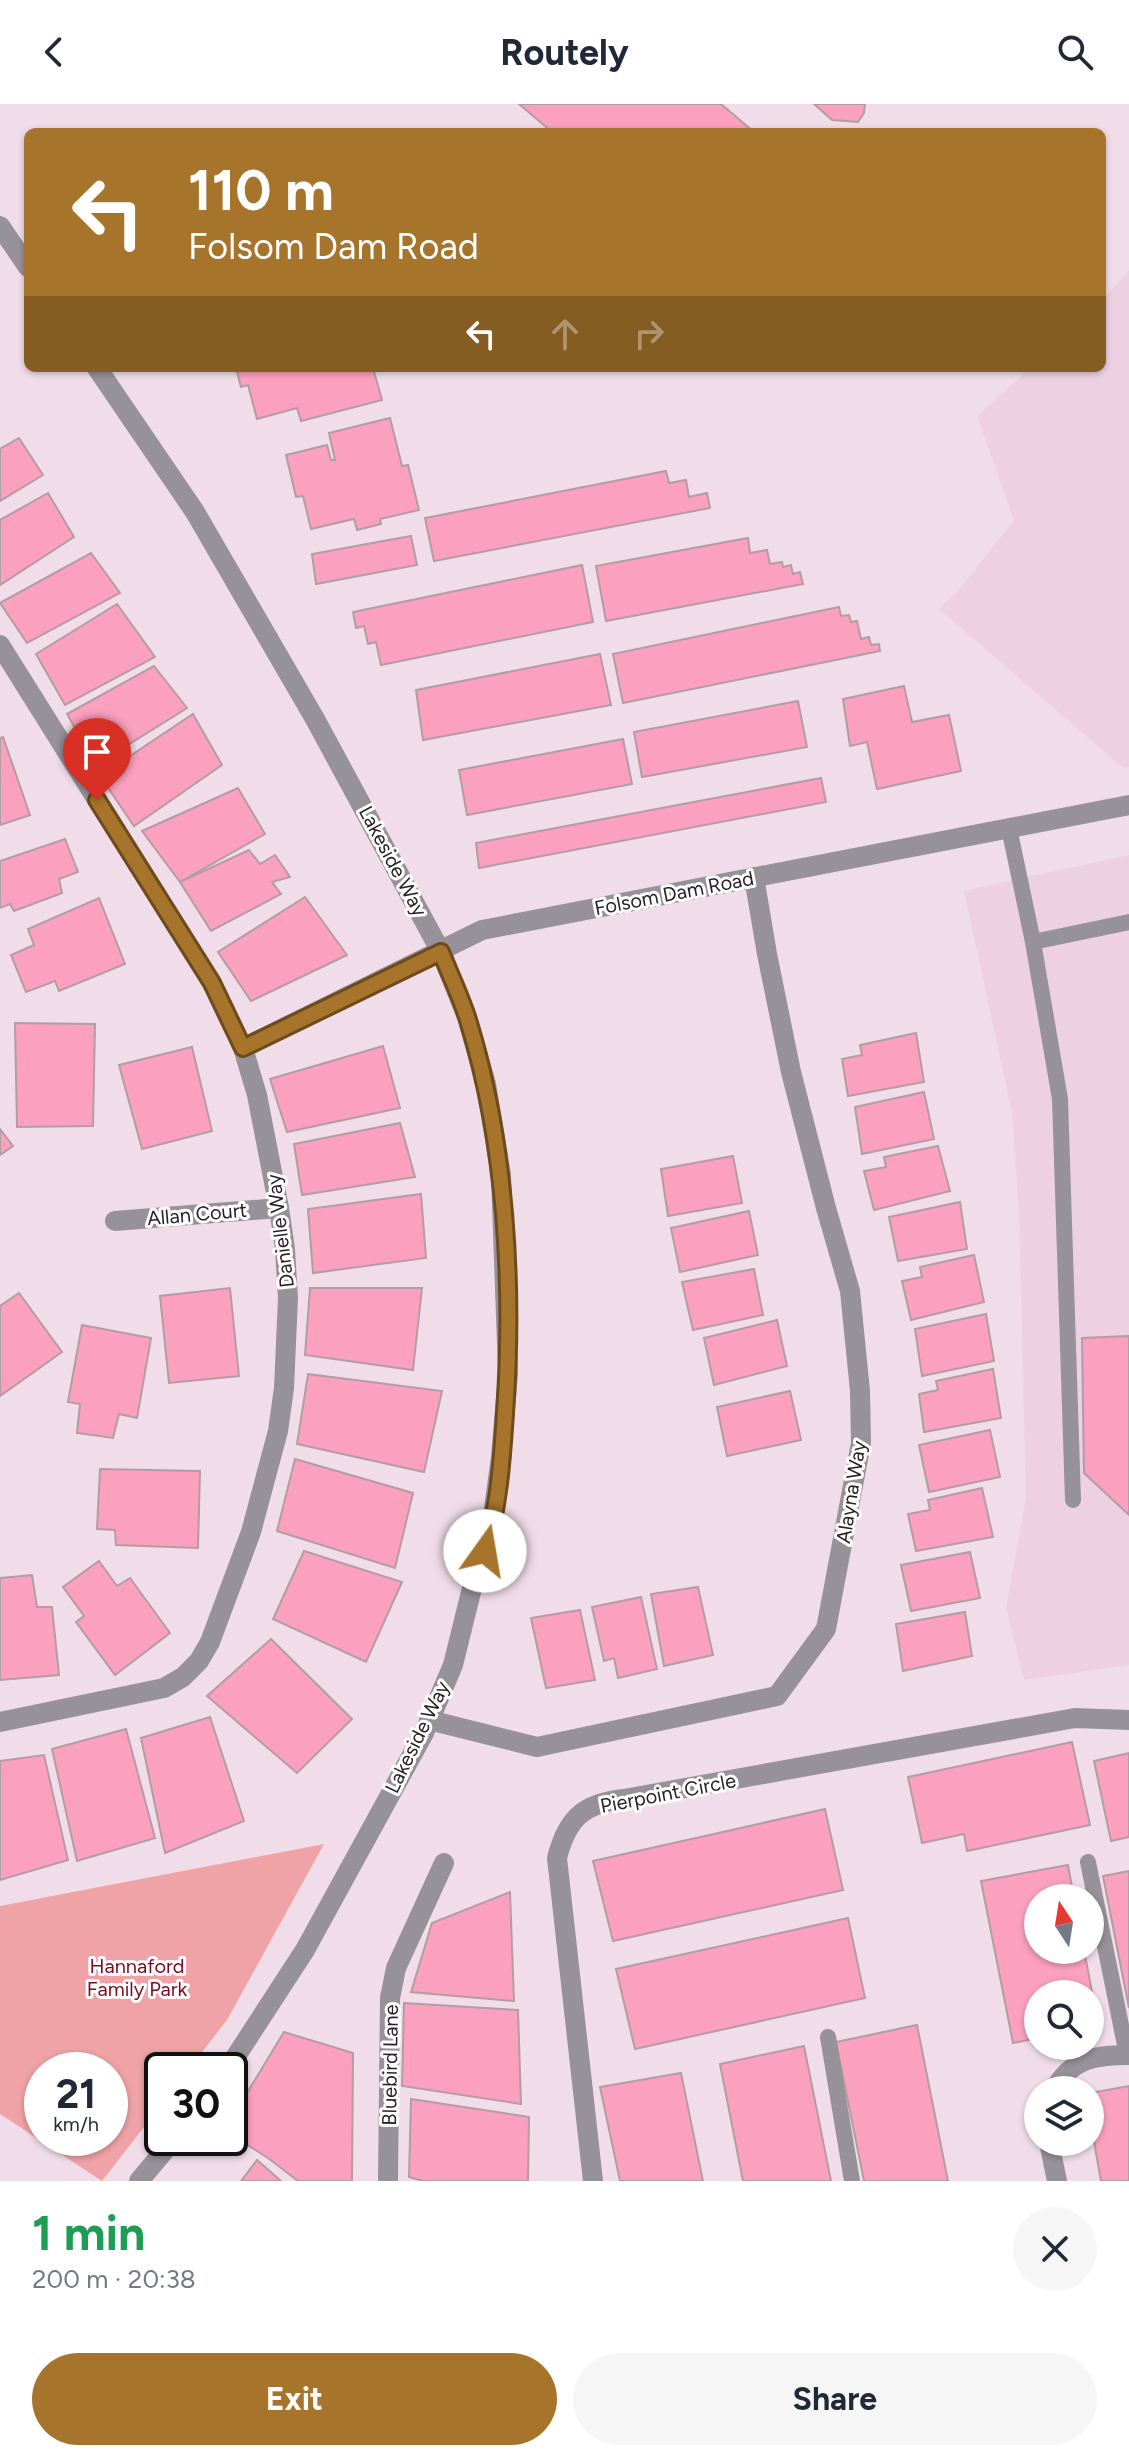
<!DOCTYPE html>
<meta charset="utf-8">
<style>
:root{--surface:#fff;--page:#f6f6f7;--text:#1f2937;--muted:#747a83;--accent:#a7742b}
body{margin:0;font-family:Figtree,sans-serif;background:var(--page);color:var(--text);height:100vh;display:flex;flex-direction:column;font-size:30px;white-space:nowrap}
*{box-sizing:border-box;margin:0}
p{font-size:26px;color:var(--muted)}
.icon{flex:none;width:44px;height:44px;fill:none;stroke:currentColor;stroke-width:2;stroke-linecap:round;stroke-linejoin:round}
.map{position:relative;height:2077px;overflow:hidden}
.panel{display:flex;flex-direction:column;background:var(--surface);flex:1}
.panel>*{flex:none}
.top-card{position:absolute;left:24px;top:24px;width:1082px;height:244px;border-radius:12px;box-shadow:0 2px 6px #0004;background:#a7742b;color:#fff;overflow:hidden}
.needle{width:52px;rotate:348deg}
.fabs{position:absolute;left:1024px;top:1780px;display:grid;gap:16px}
.fabs a{display:grid;place-items:center;width:80px;height:80px;border-radius:50%;background:var(--surface);box-shadow:0 2px 6px #0004;font-size:40px}
.speed{position:absolute;left:24px;top:1948px;display:flex;gap:16px;font-size:40px;font-weight:700;text-align:center}
.speed>*{display:grid;place-content:center;width:104px;height:104px;border-radius:50%;background:var(--surface);box-shadow:0 2px 6px #0004;line-height:1}
.speed small{font-size:20px;font-weight:400}
.speed .limit{border:4px solid #111;border-radius:12px;background:#fff;color:#111}
.pin{position:absolute;display:grid;place-items:center;width:68px;height:68px;color:#fff;margin:-82px -34px;border-radius:50% 50% 50% 0;rotate:-45deg;box-shadow:0 0 8px #0007}
.pin .icon{rotate:45deg}
.me{position:absolute;width:88px;margin:-44px;rotate:13deg;stroke-linejoin:round;filter:drop-shadow(0 0 6px #0008)}
.turn{display:flex;align-items:center;gap:28px;height:168px;padding:0 32px;font-size:36px}
.turn .icon{width:104px;height:104px;stroke-width:2.5}
.turn b{display:block;font-size:56px;line-height:68px}
.lanes{display:flex;align-items:center;height:76px;padding:0 32px;background:#0003;justify-content:center;gap:40px;direction:ltr}
.lanes .off{opacity:.35}
.round{display:grid;place-items:center;flex:none;width:84px;height:84px;border-radius:42px;background:var(--page)}
.head{display:flex;align-items:center;justify-content:space-between;height:136px;padding:0 32px}
h1{font-size:48px;font-weight:700;line-height:60px;color:#1e9e55}
.primary-button{display:flex;gap:16px;margin-top:auto;padding:16px 32px}
.primary-button a{flex:1;height:92px;border-radius:48px;background:var(--accent);color:#fff;font-size:32px;font-weight:700;line-height:92px;text-align:center}
.primary-button a+a{background:var(--page);color:var(--text)}
header{display:flex;justify-content:space-between;align-items:center;height:104px;padding:0 32px;background:var(--surface);font-size:36px;font-weight:700}
.map>svg:first-child{display:block}
.built{fill:#edd1e3}
.green{fill:#efa3a6;fill-rule:evenodd}
.building{fill:#fba0bf;stroke:#b39ca3;stroke-width:2}
.lines{fill:none;stroke-linecap:round;stroke-linejoin:round}
.service{stroke:#979199;stroke-width:16}
.minor{stroke:#979199;stroke-width:20}
.route-casing{stroke:#6d4b1c;stroke-width:20}
.route{stroke:#a7742b;stroke-width:14}
.labels{text-anchor:middle;stroke-width:6;stroke-linejoin:round;paint-order:stroke}
.street-label{font-size:20px;fill:#292126;stroke:#fff}
.park-label{font-size:20px;fill:#7c0a25;stroke:#fff}
</style>
<header><svg class="icon" aria-label="back" viewBox="0 0 24 24"><path d="M15 5l-7 7 7 7"/></svg>Routely<svg class="icon" aria-label="search" viewBox="0 0 24 24"><circle cx="10" cy="10" r="6"/><path d="M15 15l6 6"/></svg></header>
<div class="map">
<svg width="1129" height="2077" viewBox="0 0 1129 2077">
<rect width="100%" height="100%" fill="#f1ddea"/>
<g class="built">
<path d="M 1129,166 L 1129,663 L 1123,664 L 939,505 L 959,486 L 1014,416 L 977,312 L 1030,264 L 1102,264 L 1102,196 Z"/>
<path d="M 1129,751 L 1129,1561 L 1024,1576 L 1006,1504 L 1026,1393 L 1019,1108 L 1012,1009 L 964,787 Z"/>
</g>
<path class="green" d="M 324,1740 L 227,1916 L 188,1966 L 162,1966 L 162,2000 L 102,2077 L 0,2010 L 0,1802 ZM 42,1966 L 110,1966 L 110,2034 L 42,2034 Z"/>
<g class="building">
<path d="M 519,0 L 721,0 L 754,28 L 552,28 Z"/>
<path d="M 814,0 L 865,0 L 864,9 L 858,18 L 832,16 Z"/>
<path d="M 236,264 L 373,264 L 382,296 L 301,317 L 297,304 L 257,315 L 248,281 L 241,283 Z"/>
<path d="M 390,314 L 402,362 L 408,361 L 419,406 L 380,415 L 381,420 L 357,426 L 354,415 L 311,425 L 303,392 L 296,393 L 286,351 L 327,341 L 331,356 L 335,356 L 329,329 Z"/>
<path d="M 19,334 L 43,371 L 0,397 L 0,345 Z"/>
<path d="M 666,367 L 669,379 L 686,376 L 689,393 L 707,389 L 710,404 L 434,457 L 425,414 Z"/>
<path d="M 48,389 L 74,433 L 0,481 L 0,416 Z"/>
<path d="M 411,432 L 417,461 L 316,480 L 312,450 Z"/>
<path d="M 748,434 L 750,449 L 767,446 L 770,460 L 782,458 L 783,463 L 791,461 L 793,470 L 800,468 L 803,480 L 606,517 L 596,462 Z"/>
<path d="M 91,449 L 120,489 L 27,539 L 0,499 Z"/>
<path d="M 582,461 L 593,518 L 381,561 L 376,538 L 368,540 L 364,522 L 356,524 L 353,508 Z"/>
<path d="M 117,500 L 155,553 L 65,601 L 36,550 Z"/>
<path d="M 839,503 L 841,512 L 849,511 L 851,518 L 857,517 L 861,535 L 869,533 L 871,541 L 879,540 L 880,547 L 623,599 L 613,550 Z"/>
<path d="M 600,550 L 611,601 L 423,636 L 416,586 Z"/>
<path d="M 154,562 L 187,604 L 96,661 L 67,610 Z"/>
<path d="M 904,582 L 912,618 L 949,611 L 961,667 L 877,685 L 867,638 L 850,642 L 843,595 Z"/>
<path d="M 798,597 L 807,643 L 642,673 L 634,628 Z"/>
<path d="M 193,610 L 222,661 L 134,722 L 100,672 Z"/>
<path d="M 3,633 L 30,711 L 0,721 L 0,634 Z"/>
<path d="M 623,635 L 632,680 L 467,711 L 459,666 Z"/>
<path d="M 821,674 L 826,698 L 479,764 L 476,739 Z"/>
<path d="M 238,684 L 265,730 L 180,778 L 142,727 Z"/>
<path d="M 65,735 L 78,768 L 59,775 L 62,789 L 14,807 L 10,800 L 0,804 L 0,757 Z"/>
<path d="M 249,746 L 260,760 L 275,751 L 290,773 L 272,778 L 281,790 L 211,827 L 180,778 Z"/>
<path d="M 305,793 L 347,851 L 251,897 L 218,848 Z"/>
<path d="M 99,794 L 125,860 L 59,887 L 55,877 L 26,888 L 11,851 L 34,841 L 28,825 Z"/>
<path d="M 15,919 L 95,920 L 93,1022 L 17,1023 Z"/>
<path d="M 916,929 L 924,978 L 848,992 L 842,955 L 862,951 L 860,941 Z"/>
<path d="M 383,942 L 400,1004 L 287,1028 L 270,975 Z"/>
<path d="M 192,943 L 212,1027 L 142,1045 L 119,961 Z"/>
<path d="M 924,988 L 934,1035 L 862,1050 L 855,1003 Z"/>
<path d="M 400,1019 L 415,1073 L 302,1091 L 294,1040 Z"/>
<path d="M 0,1025 L 13,1042 L 0,1051 Z"/>
<path d="M 938,1042 L 950,1087 L 874,1106 L 864,1067 L 886,1063 L 884,1053 Z"/>
<path d="M 733,1052 L 742,1099 L 668,1112 L 661,1065 Z"/>
<path d="M 421,1090 L 426,1154 L 313,1169 L 308,1105 Z"/>
<path d="M 960,1098 L 967,1145 L 898,1157 L 889,1113 Z"/>
<path d="M 749,1107 L 758,1151 L 680,1168 L 671,1124 Z"/>
<path d="M 974,1151 L 984,1198 L 911,1216 L 902,1177 L 922,1173 L 920,1163 Z"/>
<path d="M 754,1165 L 763,1211 L 693,1226 L 682,1178 Z"/>
<path d="M 230,1184 L 239,1272 L 169,1279 L 160,1192 Z"/>
<path d="M 310,1184 L 422,1184 L 413,1266 L 305,1251 Z"/>
<path d="M 19,1189 L 62,1248 L 0,1292 L 0,1202 Z"/>
<path d="M 986,1210 L 994,1257 L 922,1272 L 915,1225 Z"/>
<path d="M 777,1216 L 787,1262 L 714,1281 L 704,1234 Z"/>
<path d="M 82,1221 L 151,1234 L 137,1314 L 119,1310 L 113,1334 L 77,1329 L 80,1300 L 68,1298 Z"/>
<path d="M 1129,1232 L 1129,1411 L 1084,1369 L 1082,1234 Z"/>
<path d="M 993,1265 L 1001,1314 L 924,1328 L 919,1290 L 938,1286 L 936,1277 Z"/>
<path d="M 308,1270 L 442,1287 L 424,1368 L 297,1340 Z"/>
<path d="M 790,1287 L 801,1336 L 727,1352 L 717,1303 Z"/>
<path d="M 990,1326 L 1000,1373 L 929,1388 L 919,1341 Z"/>
<path d="M 295,1355 L 413,1389 L 395,1464 L 277,1427 Z"/>
<path d="M 100,1365 L 200,1367 L 198,1444 L 116,1441 L 115,1426 L 97,1425 Z"/>
<path d="M 982,1384 L 993,1433 L 916,1447 L 908,1410 L 930,1406 L 928,1396 Z"/>
<path d="M 304,1447 L 402,1478 L 366,1558 L 273,1515 Z"/>
<path d="M 970,1448 L 980,1494 L 911,1507 L 901,1461 Z"/>
<path d="M 99,1457 L 117,1482 L 130,1474 L 170,1529 L 115,1571 L 76,1518 L 84,1512 L 63,1483 Z"/>
<path d="M 32,1471 L 37,1503 L 52,1503 L 59,1571 L 0,1576 L 0,1474 Z"/>
<path d="M 698,1483 L 713,1551 L 664,1562 L 651,1490 Z"/>
<path d="M 641,1493 L 657,1565 L 618,1574 L 614,1554 L 604,1557 L 592,1503 Z"/>
<path d="M 580,1506 L 595,1576 L 546,1584 L 531,1514 Z"/>
<path d="M 965,1508 L 972,1552 L 903,1567 L 896,1520 Z"/>
<path d="M 271,1535 L 352,1615 L 297,1669 L 207,1592 Z"/>
<path d="M 210,1613 L 244,1717 L 165,1749 L 141,1634 Z"/>
<path d="M 126,1625 L 155,1734 L 77,1757 L 52,1645 Z"/>
<path d="M 1072,1638 L 1090,1721 L 967,1747 L 964,1730 L 922,1739 L 908,1673 Z"/>
<path d="M 1129,1649 L 1129,1733 L 1111,1737 L 1094,1657 Z"/>
<path d="M 44,1651 L 68,1756 L 0,1776 L 0,1657 Z"/>
<path d="M 825,1705 L 843,1786 L 613,1837 L 593,1757 Z"/>
<path d="M 1068,1761 L 1074,1794 L 1038,1794 L 1038,1846 L 1084,1846 L 1099,1924 L 1090,1925 L 1090,1890 L 1038,1890 L 1038,1934 L 1013,1939 L 981,1777 Z"/>
<path d="M 1129,1767 L 1129,1904 L 1103,1772 Z"/>
<path d="M 510,1788 L 514,1897 L 411,1888 L 432,1819 Z"/>
<path d="M 848,1814 L 865,1894 L 635,1945 L 616,1865 Z"/>
<path d="M 404,1899 L 518,1906 L 521,2000 L 402,1982 Z"/>
<path d="M 917,1921 L 948,2077 L 864,2077 L 836,1938 Z"/>
<path d="M 284,1928 L 353,1949 L 352,2077 L 298,2077 L 268,2054 L 230,2030 L 230,2017 Z"/>
<path d="M 804,1942 L 831,2077 L 743,2077 L 720,1960 Z"/>
<path d="M 681,1969 L 703,2077 L 620,2077 L 600,1983 Z"/>
<path d="M 1129,1982 L 1129,2077 L 1101,2077 L 1090,2016 L 1090,1989 Z"/>
<path d="M 411,1995 L 529,2013 L 528,2077 L 423,2077 L 409,2073 Z"/>
<path d="M 257,2056 L 281,2077 L 241,2077 Z"/>
</g>
<g class="lines">
<g class="service">
<path d="M 1009,724 L 1033,838 L 1129,818"/>
<path d="M 1033,838 L 1060,995 L 1073,1396"/>
<path d="M 1088,1758 L 1127,1951"/>
<path d="M 828,1933 L 852,2077"/>
</g>
<g class="minor">
<path d="M 0,122 L 28,163"/>
<path d="M 97,264 L 195,408 L 315,615 L 441,848 L 467,913 L 486,980 L 501,1071 L 508,1270 L 501,1353 L 491,1426 L 471,1488 L 453,1561 L 424,1629 L 305,1846 L 227,1966"/>
<path d="M 0,541 L 212,879 L 243,944 L 257,991 L 279,1104 L 285,1145 L 288,1194 L 284,1284 L 278,1327 L 251,1428 L 210,1538 L 199,1557 L 183,1573 L 164,1584 L 0,1618"/>
<path d="M 243,944 L 482,826 L 1129,701"/>
<path d="M 115,1117 L 279,1104"/>
<path d="M 429,1616 L 537,1643 L 777,1592 L 826,1525 L 861,1339 L 860,1287 L 850,1187 L 826,1104 L 791,968 L 767,850 L 754,773"/>
<path d="M 1054,1986 C 1072,1954 1095,1951 1129,1951"/>
<path d="M 1049,2038 L 1057,2077"/>
<path d="M 139,2077 L 175,2034"/>
<path d="M 388,2077 L 390,1894 L 396,1864 L 444,1759"/>
<path d="M 593,2077 L 557,1754 C 567,1715 583,1699 624,1695 L 1075,1614 L 1129,1616"/>
</g>
</g>
<g class="lines">
<defs>
<path id="route" d="M 97,696 L 212,879 L 243,944 L 441,848 C 450,871 461,893 468,916 C 506,1039 514,1181 505,1309 C 502,1355 499,1403 485,1447"/>
</defs>
<use href="#route" class="route-casing"/>
<use href="#route" class="route"/>
</g>
<g class="labels">
<g class="street-label">
<text transform="translate(393 757) rotate(62)" y="7">Lakeside Way</text>
<text transform="translate(674 789) rotate(-11)" y="7">Folsom Dam Road</text>
<text transform="translate(197 1110) rotate(-5)" y="7">Allan Court</text>
<text transform="translate(280 1127) rotate(-97)" y="7">Danielle Way</text>
<text transform="translate(851 1388) rotate(-81)" y="7">Alayna Way</text>
<text transform="translate(417 1633) rotate(-64)" y="7">Lakeside Way</text>
<text transform="translate(668 1689) rotate(-11)" y="7">Pierpoint Circle</text>
<text transform="translate(390 1961) rotate(-89)" y="7">Bluebird Lane</text>
</g>
<g class="park-label">
<text x="137" y="1869">Hannaford<tspan x="137" dy="23">Family Park</tspan></text>
</g>
</g>
</svg>
<div class="fabs">
<a><svg class="needle" viewBox="-14 -14 28 28"><path d="M0-13l5 13h-10z" fill="#e53935"/><path d="M0 13l5-13h-10z" fill="#747a83"/></svg></a>
<a><svg class="icon" aria-label="search" viewBox="0 0 24 24"><circle cx="10" cy="10" r="6"/><path d="M15 15l6 6"/></svg></a>
<a><svg class="icon" aria-label="layers" viewBox="0 0 24 24"><path d="M12 4l9 5-9 5-9-5zM3 14l9 5 9-5"/></svg></a>
</div>
<div class="speed"><div>21<small>km/h</small></div><div class="limit">30</div></div>
<div class="pin" style="left:97px;top:696px;background:#d93025"><svg class="icon" aria-label="arrive" viewBox="0 0 24 24"><path d="M6 21V4h12l-3 4 3 4H6"/></svg></div>
<svg class="me" style="left:485px;top:1447px" viewBox="-20 -20 40 40"><circle r="19" fill="#fff"/><path d="M0-13L10 11 0 6-10 11z" fill="#a7742b"/></svg>
<div class="top-card">
<div class="turn"><svg class="icon" aria-label="left" viewBox="0 0 24 24"><path d="M17 20v-9H6M10 6l-5 5 5 5"/></svg><div><b>110 m</b>Folsom Dam Road</div></div>
<div class="lanes"><svg class="icon" aria-label="left" viewBox="0 0 24 24"><path d="M17 20v-9H6M10 6l-5 5 5 5"/></svg><svg class="icon off" aria-label="ahead" viewBox="0 0 24 24"><path d="M12 20V5M6 11l6-6 6 6"/></svg><svg class="icon off" aria-label="right" viewBox="0 0 24 24"><path d="M7 20v-9h11M14 6l5 5-5 5"/></svg></div>
</div>
</div>
<section class="panel">
<div class="head"><div><h1>1 min</h1><p>200 m · 20:38</p></div><a class="round"><svg class="icon" aria-label="close" viewBox="0 0 24 24"><path d="M6 6l12 12M18 6L6 18"/></svg></a></div>
<div class="primary-button"><a>Exit</a><a>Share</a></div>
</section>
